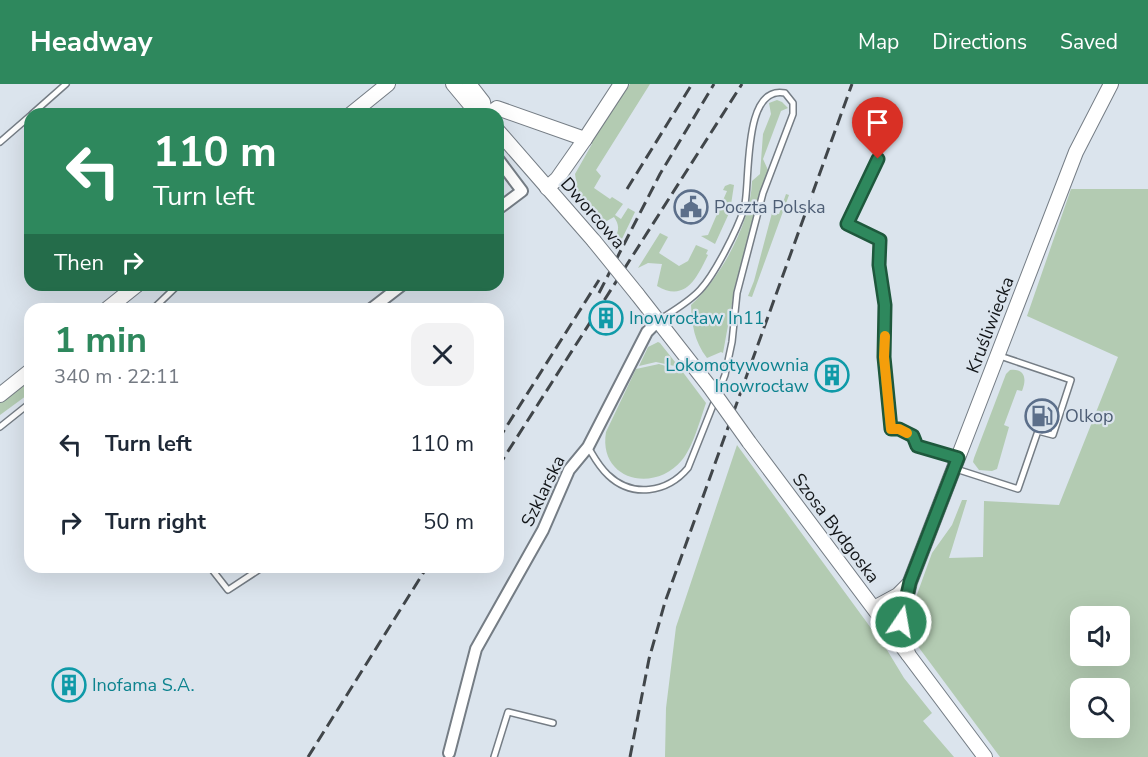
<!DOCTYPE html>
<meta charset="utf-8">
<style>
:root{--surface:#fff;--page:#f2f2f3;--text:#1f2937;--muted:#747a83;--accent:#2e885d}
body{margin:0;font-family:"Nunito Sans",sans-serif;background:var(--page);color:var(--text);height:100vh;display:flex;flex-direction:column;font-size:22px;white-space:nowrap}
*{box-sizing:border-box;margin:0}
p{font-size:20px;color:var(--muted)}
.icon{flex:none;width:33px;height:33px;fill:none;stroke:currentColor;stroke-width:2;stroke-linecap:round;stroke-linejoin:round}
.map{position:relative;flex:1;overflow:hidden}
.panel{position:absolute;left:24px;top:219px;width:480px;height:270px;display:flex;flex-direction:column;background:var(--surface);border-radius:18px;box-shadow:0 6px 24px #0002}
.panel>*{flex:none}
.hud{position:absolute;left:24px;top:24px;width:480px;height:183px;border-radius:18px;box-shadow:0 6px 24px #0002;background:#2e885d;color:#fff;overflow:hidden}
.fabs{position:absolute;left:1070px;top:522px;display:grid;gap:12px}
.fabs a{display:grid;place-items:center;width:60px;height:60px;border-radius:12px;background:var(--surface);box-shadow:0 6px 24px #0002;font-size:30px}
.pin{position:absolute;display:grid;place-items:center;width:51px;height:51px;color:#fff;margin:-62px -26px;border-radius:50% 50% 50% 0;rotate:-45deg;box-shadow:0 0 6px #0007}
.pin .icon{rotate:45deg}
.me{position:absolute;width:66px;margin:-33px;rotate:12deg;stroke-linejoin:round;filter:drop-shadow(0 0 4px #0008)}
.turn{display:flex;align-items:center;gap:21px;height:126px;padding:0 30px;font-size:27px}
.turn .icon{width:78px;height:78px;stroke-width:2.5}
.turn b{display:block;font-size:42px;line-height:51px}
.then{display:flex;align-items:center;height:57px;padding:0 30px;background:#0003;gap:12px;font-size:22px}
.round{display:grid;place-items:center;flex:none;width:63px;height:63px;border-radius:18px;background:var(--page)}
.overview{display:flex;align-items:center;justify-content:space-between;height:102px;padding:0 30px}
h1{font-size:36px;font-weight:700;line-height:45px;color:var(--accent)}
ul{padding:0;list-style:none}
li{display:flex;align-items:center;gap:18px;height:78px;padding:0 30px}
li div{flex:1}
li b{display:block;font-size:22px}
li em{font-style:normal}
header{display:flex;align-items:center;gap:36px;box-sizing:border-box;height:84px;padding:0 30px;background:var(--accent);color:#fff}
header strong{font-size:28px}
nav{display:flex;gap:33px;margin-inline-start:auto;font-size:21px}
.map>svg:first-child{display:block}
.green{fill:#b3cbb2;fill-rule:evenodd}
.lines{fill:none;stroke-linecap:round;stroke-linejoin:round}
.lane-casing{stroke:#757d85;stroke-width:8}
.street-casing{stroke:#757d85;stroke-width:14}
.secondary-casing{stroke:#757d85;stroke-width:16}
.lane{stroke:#fff;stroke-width:5}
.street{stroke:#fff;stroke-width:10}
.secondary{stroke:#fff;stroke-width:14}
.rail{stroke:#41464a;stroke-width:3;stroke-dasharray:12 6;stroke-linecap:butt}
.secondary-bridge-casing{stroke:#757d85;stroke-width:16;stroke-linecap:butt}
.secondary-bridge{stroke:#fff;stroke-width:14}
.route-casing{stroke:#1e583c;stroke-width:15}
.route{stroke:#2e885d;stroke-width:10}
.slow{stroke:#f59e0b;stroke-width:10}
.labels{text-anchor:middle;stroke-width:4.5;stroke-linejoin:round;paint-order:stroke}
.service-label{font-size:18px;fill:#4e5e75;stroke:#dbe4ed;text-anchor:start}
.street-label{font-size:18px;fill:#131619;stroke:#dbe4ed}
.culture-label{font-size:18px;fill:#0d838f;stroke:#dbe4ed;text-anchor:start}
</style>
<header>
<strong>Headway</strong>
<nav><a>Map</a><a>Directions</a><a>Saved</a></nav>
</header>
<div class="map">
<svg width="1148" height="673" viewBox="0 0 1148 673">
<rect width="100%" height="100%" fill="#dbe4ed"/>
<g class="green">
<path d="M 630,0 L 650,0 L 596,86 L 601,92 L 594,104 L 610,115 L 612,113 L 623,120 L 615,131 L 621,135 L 628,124 L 635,128 L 619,161 L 614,154 C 620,147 619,140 614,133 L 605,138 L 600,137 L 578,109 L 575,90 L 592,60 L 590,59 Z"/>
<path d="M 777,16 L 782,18 L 788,24 L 781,27 L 763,75 L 768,86 L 735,203 L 723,269 L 721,268 L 707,274 C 694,257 692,241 691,221 C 721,193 751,139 752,97 L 760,90 L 763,50 L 771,30 L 769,19 Z"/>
<path d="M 730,100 L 734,101 L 730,127 L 715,160 L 701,152 L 708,151 L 727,107 L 723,106 L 725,102 Z"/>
<path d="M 1071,105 L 1148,105 L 1148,673 L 1000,673 L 914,557 L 909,541 L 911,527 L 932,469 L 952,441 L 962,416 L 967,416 L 949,474 L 983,473 L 984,417 L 1059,421 L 1118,273 L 1027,232 ZM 1080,532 L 1119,532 L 1119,572 L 1080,572 ZM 1080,604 L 1119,604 L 1119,644 L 1080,644 Z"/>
<path d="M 786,110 L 789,111 L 752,213 L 748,212 L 754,197 L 772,129 L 779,130 Z"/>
<path d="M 660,149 L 668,153 L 659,169 L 679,182 L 688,177 L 696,161 L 708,166 L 706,170 L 708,171 C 697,193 686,219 657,202 L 662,180 L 648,179 L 638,184 Z"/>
<path d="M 658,258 L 660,259 L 679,283 L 656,278 L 639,282 L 648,263 Z"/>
<path d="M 659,280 L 682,287 L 706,319 C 700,336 693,363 682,376 C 654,410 598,396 606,348 L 636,285 Z"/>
<path d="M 1010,286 C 1025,284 1027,295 1022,307 L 1017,306 L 1004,341 L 1009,343 L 997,385 L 992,387 L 979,386 L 973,378 L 974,374 L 1006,290 Z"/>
<path d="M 30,294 L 30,309 L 0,331 L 0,318 Z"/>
<path d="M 737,361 L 887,566 L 904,594 L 932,629 L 923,637 L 954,673 L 665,673 L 666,624 L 676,543 Z"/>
</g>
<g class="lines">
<defs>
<g id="lane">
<path d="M 32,30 L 66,0"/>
<path d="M 0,58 L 30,32"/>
<path d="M 878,75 L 847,140 L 880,155 L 879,181 L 885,221 L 884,273 L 891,345 L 899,345 L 913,352 L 917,362 L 956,374"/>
<path d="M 153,225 L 178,201"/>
<path d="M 0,343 L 30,319"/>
<path d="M 588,363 C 594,373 599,383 608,391 C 632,414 667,409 688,384 L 725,291 L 732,258 L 737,209 L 763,109 L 793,30 L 793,19 L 785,9 C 741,0 751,102 744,125 C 737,146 715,190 700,206 C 689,218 673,227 659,236"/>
<path d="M 956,385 L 1018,405 L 1038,347 L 1053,351 L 1071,296 L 1000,272"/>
<path d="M 210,483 L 228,506 L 263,483"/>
<path d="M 494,673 L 508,628 L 553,639"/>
</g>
<g id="street">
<path d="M 498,75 L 522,107 L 498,125"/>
<path d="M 371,225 L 402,201"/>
<path d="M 449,669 L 476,565 L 543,446 L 569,386 L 588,363 L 647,248 L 659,236"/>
</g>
<g id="secondary">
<path d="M 453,0 L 473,24 L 481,30"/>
<path d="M 469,0 L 483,18 L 485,30"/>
<path d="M 351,30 L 388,0"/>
<path d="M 489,30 L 497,24 L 585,55 L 621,0"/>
<path d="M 498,47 L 594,157"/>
<path d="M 547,104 L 557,95 L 585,55"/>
<path d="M 637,210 L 709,302"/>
<path d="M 107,225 L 137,201"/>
<path d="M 0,311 L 30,287"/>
<path d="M 749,358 L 985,673"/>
<path d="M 874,524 L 898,511 L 909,500"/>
<path d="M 908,570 L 901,538 L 910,498 L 1076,68 L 1111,0"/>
</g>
</defs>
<use href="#lane" class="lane-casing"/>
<use href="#street" class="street-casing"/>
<use href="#secondary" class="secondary-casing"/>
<use href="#lane" class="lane"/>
<use href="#street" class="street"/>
<use href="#secondary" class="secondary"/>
<g class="rail">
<path d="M 627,105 L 692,0"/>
<path d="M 599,209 L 660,90 L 714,0"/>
<path d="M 498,356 L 599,196"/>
<path d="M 498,383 L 742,0"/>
<path d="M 308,673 L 427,483"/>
<path d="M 630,673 L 649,575 L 665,518 L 852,0"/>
</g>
<defs>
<g id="secondary-bridge">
<path d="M 594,157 L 637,210"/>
<path d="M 709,302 L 749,358"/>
</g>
</defs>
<use href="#secondary-bridge" class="secondary-bridge-casing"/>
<use href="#secondary-bridge" class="secondary-bridge"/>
</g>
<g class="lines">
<defs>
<path id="route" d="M 878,75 L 847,140 L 880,156 L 879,181 L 885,221 L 884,273 L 891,345 L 899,345 L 913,352 L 917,362 L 958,374 L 910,498 L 901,538"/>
</defs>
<use href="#route" class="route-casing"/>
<use href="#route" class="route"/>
<path class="slow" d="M 885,252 L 884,273 L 891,345 L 899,345 L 907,349"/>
</g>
<defs>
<symbol id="civic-ring" viewBox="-11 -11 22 22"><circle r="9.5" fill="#dbe4ed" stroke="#5c6f8a" stroke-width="1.5"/><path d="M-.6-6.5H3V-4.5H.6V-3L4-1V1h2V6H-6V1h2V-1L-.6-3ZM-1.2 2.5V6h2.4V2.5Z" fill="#5c6f8a"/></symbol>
<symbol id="building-ring" viewBox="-11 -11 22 22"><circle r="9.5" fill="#dbe4ed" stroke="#0f9aa8" stroke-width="1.5"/><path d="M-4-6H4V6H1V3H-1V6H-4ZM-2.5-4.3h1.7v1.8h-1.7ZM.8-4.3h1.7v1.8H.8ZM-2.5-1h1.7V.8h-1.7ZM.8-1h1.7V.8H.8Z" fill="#0f9aa8"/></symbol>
<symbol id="fuel-ring" viewBox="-11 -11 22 22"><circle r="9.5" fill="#dbe4ed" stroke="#5c6f8a" stroke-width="1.5"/><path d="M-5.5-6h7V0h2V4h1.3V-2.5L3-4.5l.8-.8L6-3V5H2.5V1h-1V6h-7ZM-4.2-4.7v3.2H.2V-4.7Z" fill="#5c6f8a"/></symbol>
</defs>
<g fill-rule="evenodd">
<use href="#civic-ring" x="672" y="104" width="38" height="38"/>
<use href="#building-ring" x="587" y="215" width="38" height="38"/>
<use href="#building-ring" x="813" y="272" width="38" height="38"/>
<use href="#fuel-ring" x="1023" y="313" width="38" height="38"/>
<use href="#building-ring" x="50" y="582" width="38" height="38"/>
</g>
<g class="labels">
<g class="service-label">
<text x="714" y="129">Poczta Polska</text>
<text x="1065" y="338">Olkop</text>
</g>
<g class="street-label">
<text transform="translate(593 129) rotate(49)" y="6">Dworcowa</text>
<text transform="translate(990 241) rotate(-69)" y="6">Kruśliwiecka</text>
<text transform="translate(543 407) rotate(-64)" y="6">Szklarska</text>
<text transform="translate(836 444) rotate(53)" y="6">Szosa Bydgoska</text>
</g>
<g class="culture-label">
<text x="629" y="240">Inowrocław In11</text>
<text x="809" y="287" text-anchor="end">Lokomotywownia<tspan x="809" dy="21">Inowrocław</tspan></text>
<text x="92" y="607">Inofama S.A.</text>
</g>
</g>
</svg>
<div class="fabs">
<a><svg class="icon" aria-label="sound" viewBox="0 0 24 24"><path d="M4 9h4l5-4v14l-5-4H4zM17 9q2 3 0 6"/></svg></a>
<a><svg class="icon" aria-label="search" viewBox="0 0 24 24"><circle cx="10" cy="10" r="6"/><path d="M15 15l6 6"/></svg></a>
</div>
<div class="pin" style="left:878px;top:75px;background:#d93025"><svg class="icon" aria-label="arrive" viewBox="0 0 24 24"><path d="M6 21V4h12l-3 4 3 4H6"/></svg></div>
<svg class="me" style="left:901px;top:538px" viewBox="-20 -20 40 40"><circle r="17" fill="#2e885d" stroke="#fff" stroke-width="3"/><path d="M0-11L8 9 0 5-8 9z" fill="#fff"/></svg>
<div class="hud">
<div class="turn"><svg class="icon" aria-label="left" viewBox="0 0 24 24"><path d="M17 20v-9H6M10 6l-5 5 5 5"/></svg><div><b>110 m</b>Turn left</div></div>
<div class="then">Then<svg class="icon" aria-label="right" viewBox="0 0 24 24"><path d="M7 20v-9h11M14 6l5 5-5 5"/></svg></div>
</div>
<section class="panel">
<div class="overview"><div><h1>1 min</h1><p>340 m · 22:11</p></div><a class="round"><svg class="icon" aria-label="close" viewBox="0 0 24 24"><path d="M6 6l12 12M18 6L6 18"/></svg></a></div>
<ul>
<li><svg class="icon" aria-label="left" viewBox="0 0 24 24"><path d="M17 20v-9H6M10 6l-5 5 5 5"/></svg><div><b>Turn left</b></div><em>110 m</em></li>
<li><svg class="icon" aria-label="right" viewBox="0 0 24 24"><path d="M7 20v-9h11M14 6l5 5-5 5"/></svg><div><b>Turn right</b></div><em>50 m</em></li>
</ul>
</section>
</div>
